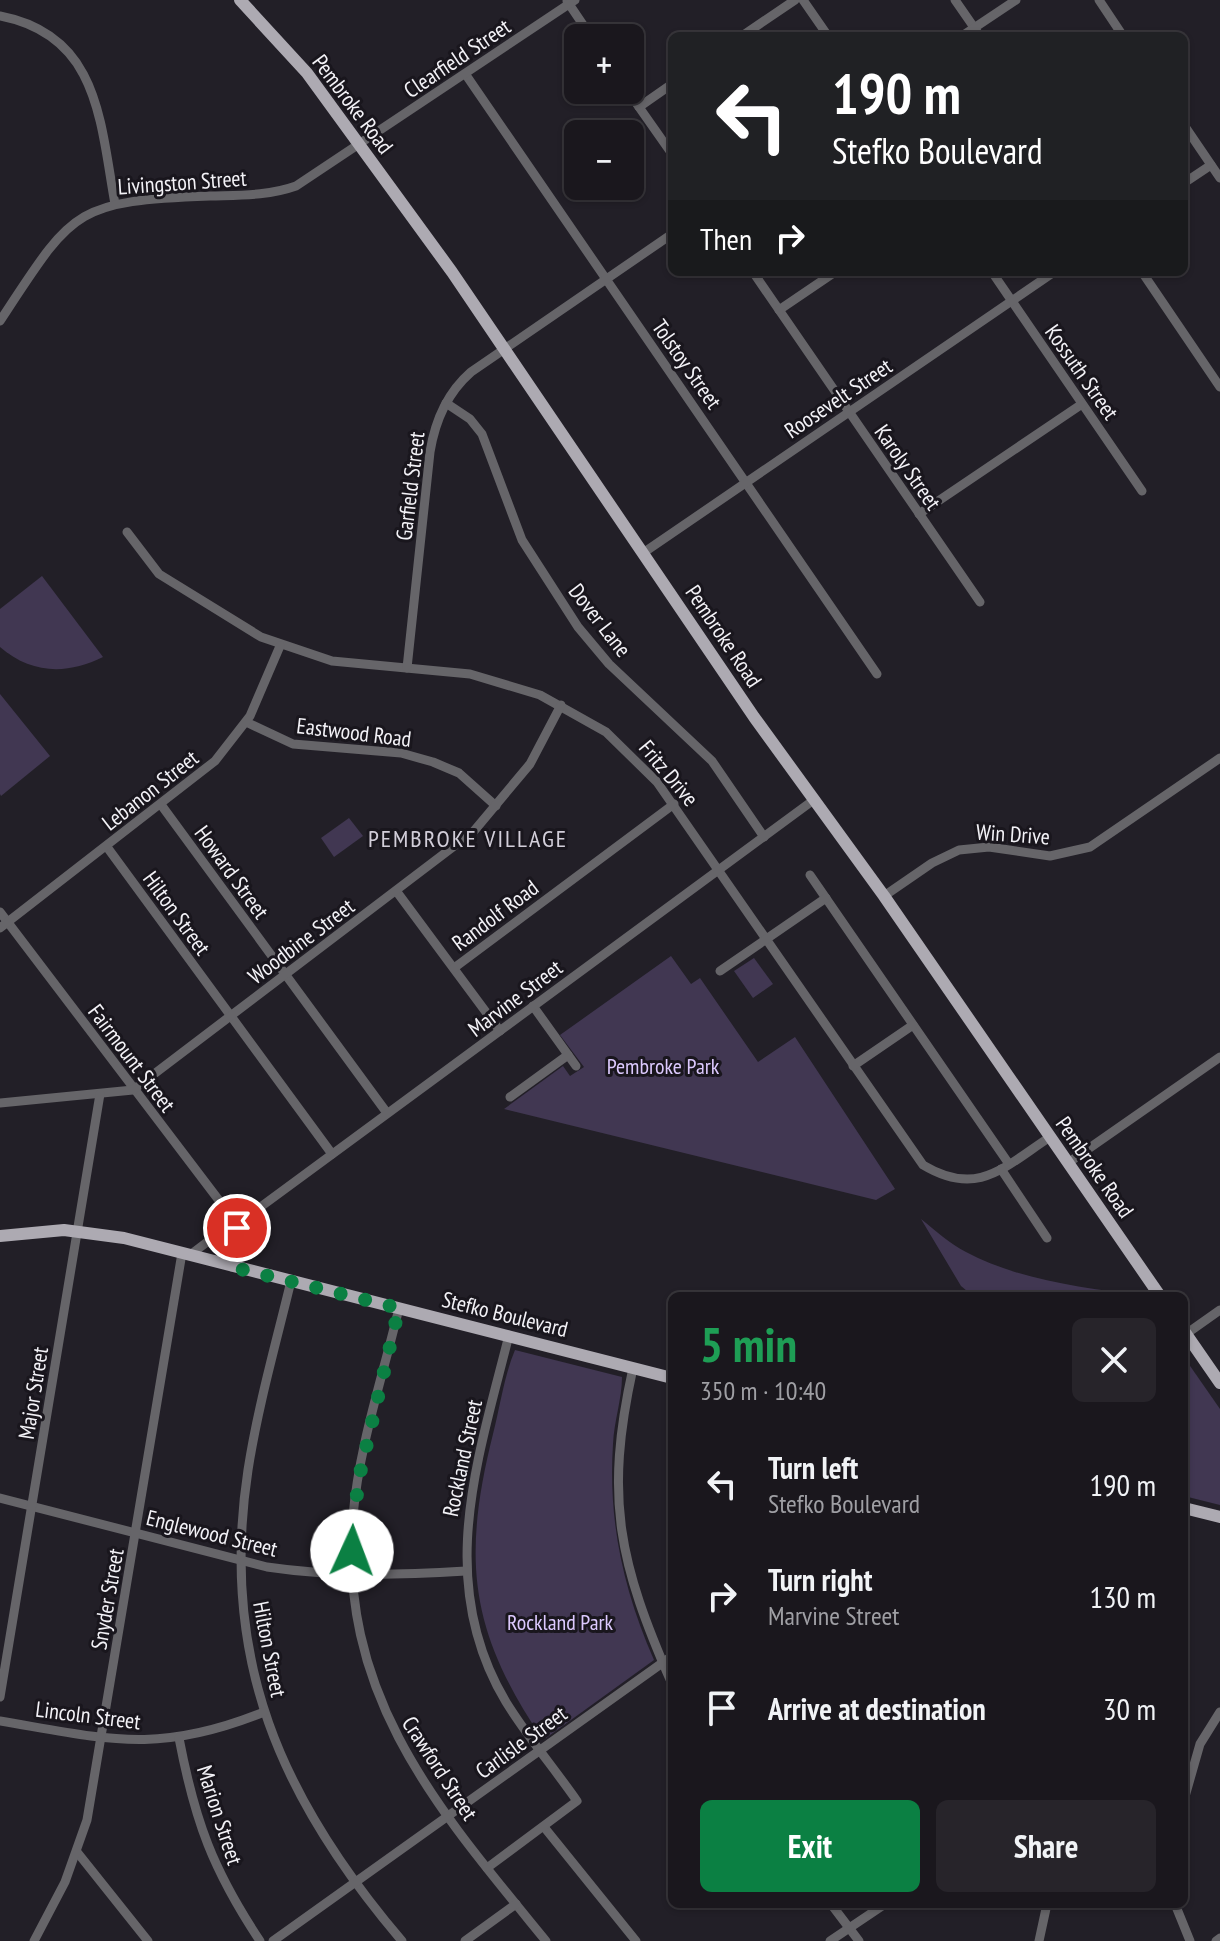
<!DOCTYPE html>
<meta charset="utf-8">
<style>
:root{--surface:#1a171d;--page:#27242a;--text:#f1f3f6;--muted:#9f9fa4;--line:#38363b;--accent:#0b8043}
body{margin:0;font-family:"PT Sans Narrow",sans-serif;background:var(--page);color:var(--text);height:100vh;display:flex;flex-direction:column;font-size:30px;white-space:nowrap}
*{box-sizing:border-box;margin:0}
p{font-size:26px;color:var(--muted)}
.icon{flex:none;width:44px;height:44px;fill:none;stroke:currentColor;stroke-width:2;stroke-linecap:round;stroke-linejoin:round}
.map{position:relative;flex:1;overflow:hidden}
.details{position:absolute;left:668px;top:1292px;width:520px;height:616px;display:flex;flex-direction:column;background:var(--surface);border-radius:12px;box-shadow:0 2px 6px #0004,0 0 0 2px var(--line)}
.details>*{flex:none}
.banner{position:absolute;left:668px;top:32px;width:520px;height:244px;border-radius:12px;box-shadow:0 2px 6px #0004,0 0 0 2px var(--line);background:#202124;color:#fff;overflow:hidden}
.tools{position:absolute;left:564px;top:24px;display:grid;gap:16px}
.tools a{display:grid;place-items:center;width:80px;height:80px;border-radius:12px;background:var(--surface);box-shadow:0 2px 6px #0004,0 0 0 2px var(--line);font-size:40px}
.pin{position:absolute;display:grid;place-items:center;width:68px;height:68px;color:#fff;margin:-34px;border:4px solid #fff;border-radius:50%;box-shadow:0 2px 8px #0007}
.me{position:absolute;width:88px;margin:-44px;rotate:2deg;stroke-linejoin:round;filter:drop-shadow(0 0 6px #0008)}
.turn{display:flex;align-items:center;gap:28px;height:168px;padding:0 32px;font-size:36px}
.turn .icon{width:104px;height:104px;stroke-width:2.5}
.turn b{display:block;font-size:56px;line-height:68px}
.then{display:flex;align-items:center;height:76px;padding:0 32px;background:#0003;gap:16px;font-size:30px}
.round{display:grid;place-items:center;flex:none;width:84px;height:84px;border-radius:12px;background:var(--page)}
.overview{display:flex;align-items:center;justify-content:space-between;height:136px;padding:0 32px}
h1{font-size:48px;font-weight:700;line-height:60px;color:#1e9e55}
.action{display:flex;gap:16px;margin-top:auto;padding:16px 32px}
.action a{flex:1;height:92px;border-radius:12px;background:var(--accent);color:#fff;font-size:32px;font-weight:700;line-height:92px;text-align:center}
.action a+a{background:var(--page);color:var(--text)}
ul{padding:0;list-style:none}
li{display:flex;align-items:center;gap:24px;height:112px;padding:0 32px}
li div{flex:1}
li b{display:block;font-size:30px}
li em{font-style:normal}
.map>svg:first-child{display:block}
.green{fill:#413752}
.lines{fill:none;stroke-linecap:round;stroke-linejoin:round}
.minor{stroke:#666569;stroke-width:9}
.major{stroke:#adaab2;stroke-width:12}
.route{stroke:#0b8043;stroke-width:14;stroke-dasharray:0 25.2}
.labels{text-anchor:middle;stroke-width:6;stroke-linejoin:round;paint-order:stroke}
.street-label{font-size:22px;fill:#f3f2f7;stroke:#19161d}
.park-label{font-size:22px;fill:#dcc9fe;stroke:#19161d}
.neighbourhood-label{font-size:24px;letter-spacing:2px;fill:#d2ced9;stroke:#19161d}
</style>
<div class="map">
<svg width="1220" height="1941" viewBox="0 0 1220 1941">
<rect width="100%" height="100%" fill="#221f27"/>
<g class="green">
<path d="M 42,576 L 103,657 C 67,675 31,674 0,647 L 0,609 Z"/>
<path d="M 0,694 L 50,756 L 1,796 L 0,794 Z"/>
<path d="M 349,818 L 363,836 L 334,857 L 321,838 Z"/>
<path d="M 671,956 L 691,984 L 700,978 L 758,1062 L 795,1037 L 895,1189 L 876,1200 L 504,1109 L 563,1066 L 570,1076 L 584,1067 L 560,1035 Z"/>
<path d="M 754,958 L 773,984 L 753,998 L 734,971 Z"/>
<path d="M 921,1219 C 935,1230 950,1244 966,1252 C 1021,1281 1082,1287 1142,1296 L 973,1296 L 961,1286 Z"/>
<path d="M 515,1350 L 622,1377 C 622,1399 614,1421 613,1444 C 608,1521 623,1589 654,1660 L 546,1738 L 542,1738 C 469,1631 462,1558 493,1434 C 500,1407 504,1376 515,1350 Z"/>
<path d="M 1188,1363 L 1220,1409 L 1220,1505 L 1184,1496 L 1184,1381 Z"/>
</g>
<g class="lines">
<g class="minor">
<path d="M 803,0 L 828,36"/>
<path d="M 955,0 L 980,36"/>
<path d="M 1099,0 L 1123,36"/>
<path d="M 567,1 L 592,38"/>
<path d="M 0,16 C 99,35 100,121 115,204"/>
<path d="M 742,36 L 795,0"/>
<path d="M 962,36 L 1016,0"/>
<path d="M 466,75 L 877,674"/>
<path d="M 627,90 L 672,154"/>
<path d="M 639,107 L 672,84"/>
<path d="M 1184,125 L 1220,178"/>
<path d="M 1184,183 L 1211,165"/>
<path d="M 753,272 L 980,602"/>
<path d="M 992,272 L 1142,491"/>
<path d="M 1142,272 L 1220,387"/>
<path d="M 779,310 L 835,272"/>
<path d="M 0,321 C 73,210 73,201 210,196 C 239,195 268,196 296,186 L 575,0"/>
<path d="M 446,403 L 470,419 L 482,434 L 522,540 L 578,627 L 609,664 L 712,761 L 764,837"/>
<path d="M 919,514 L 1082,404"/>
<path d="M 127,532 L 159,574 L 261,637 L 332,661 L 470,674 L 540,695 L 606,732 L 657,782 L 923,1165 C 978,1198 1004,1167 1050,1137"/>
<path d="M 643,553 L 1054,272"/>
<path d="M 407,668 L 430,452 C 435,421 447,393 471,372 L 672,234"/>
<path d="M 246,722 L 293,744 L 401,753 L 433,762 L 459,773 L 496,806"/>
<path d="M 162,806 L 387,1113"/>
<path d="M 107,847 L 332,1154"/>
<path d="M 810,875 L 1009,1164"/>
<path d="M 397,892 L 500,1031"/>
<path d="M 884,896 L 932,863 L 959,850 L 989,847 L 1050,856 L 1090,847 L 1220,758"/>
<path d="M 0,912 L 243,1232 L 239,1255 L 232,1267"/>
<path d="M 0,928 L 215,761 L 250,716 L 280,646"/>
<path d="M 454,968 L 674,804"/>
<path d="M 720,971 L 826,898"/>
<path d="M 533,1006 L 576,1066"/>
<path d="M 853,1066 L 913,1025"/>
<path d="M 510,1097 L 568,1055"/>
<path d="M 0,1103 L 133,1090 L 474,831 L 530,764 L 561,705"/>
<path d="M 1068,1163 L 1220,1057"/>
<path d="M 1001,1169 L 1047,1238"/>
<path d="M 190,1255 L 223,1230 L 236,1225 L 815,799"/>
<path d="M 235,1258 L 232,1253 L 237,1228"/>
<path d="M 291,1281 C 276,1343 258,1406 248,1470 C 219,1659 281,1799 402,1941"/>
<path d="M 399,1308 C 383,1376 359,1446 353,1516 C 338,1697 439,1810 546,1941"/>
<path d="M 1184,1343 L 1186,1334 L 1220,1310"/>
<path d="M 633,1368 C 604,1499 619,1563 672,1684"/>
<path d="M 0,1498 L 267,1567 C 334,1577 399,1575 466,1571"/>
<path d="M 0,1697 L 100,1094"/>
<path d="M 0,1721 C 107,1739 158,1755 264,1712"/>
<path d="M 179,1738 C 195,1822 213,1870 260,1941"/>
<path d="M 1184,1800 L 1200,1744 L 1220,1712"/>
<path d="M 544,1827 L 636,1941"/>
<path d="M 77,1852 L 148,1941"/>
<path d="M 487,1868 L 577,1801 C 554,1768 527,1736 506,1702 C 434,1582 478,1459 509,1335"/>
<path d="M 831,1904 L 859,1941"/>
<path d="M 1175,1904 L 1190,1941"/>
<path d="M 34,1941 L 65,1882 L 87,1820 L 182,1253"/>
<path d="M 273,1941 L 672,1656"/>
<path d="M 465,1941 L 516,1904"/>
<path d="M 830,1941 L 885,1904"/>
<path d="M 1039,1941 L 1047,1904"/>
<path d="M 1216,1941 L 1220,1938"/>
</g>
<g class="major">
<path d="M 240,0 L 307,73 L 452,272 L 754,717 L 884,896 L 1160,1296"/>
<path d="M 0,1236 L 64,1230 L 124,1238 L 672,1378"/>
<path d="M 1184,1331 L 1220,1383"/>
<path d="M 1184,1508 L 1220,1517"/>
</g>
</g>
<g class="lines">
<path class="route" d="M 237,1228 L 232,1267 L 399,1308 L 358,1482 L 352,1551"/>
</g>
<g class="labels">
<g class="street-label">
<text transform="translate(457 58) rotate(-34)" y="8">Clearfield Street</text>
<text transform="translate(353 104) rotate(53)" y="8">Pembroke Road</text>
<text transform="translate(182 182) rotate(-4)" y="8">Livingston Street</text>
<text transform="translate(687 364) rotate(55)" y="8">Tolstoy Street</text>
<text transform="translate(1082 372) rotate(55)" y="8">Kossuth Street</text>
<text transform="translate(838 398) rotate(-34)" y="8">Roosevelt Street</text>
<text transform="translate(908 467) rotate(55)" y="8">Karoly Street</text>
<text transform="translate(410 486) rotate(-83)" y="8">Garfield Street</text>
<text transform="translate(600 620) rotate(52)" y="8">Dover Lane</text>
<text transform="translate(724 636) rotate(56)" y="8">Pembroke Road</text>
<text transform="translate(354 732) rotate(7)" y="8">Eastwood Road</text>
<text transform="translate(669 773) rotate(50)" y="8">Fritz Drive</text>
<text transform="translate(150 790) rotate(-38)" y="8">Lebanon Street</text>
<text transform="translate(1013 834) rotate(4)" y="8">Win Drive</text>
<text transform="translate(232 872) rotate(54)" y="8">Howard Street</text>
<text transform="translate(177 913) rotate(54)" y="8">Hilton Street</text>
<text transform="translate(495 915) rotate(-37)" y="8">Randolf Road</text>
<text transform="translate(301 941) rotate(-37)" y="8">Woodbine Street</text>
<text transform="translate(515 998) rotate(-37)" y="8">Marvine Street</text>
<text transform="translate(132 1058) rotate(53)" y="8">Fairmount Street</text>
<text transform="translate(1095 1167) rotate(55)" y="8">Pembroke Road</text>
<text transform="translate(505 1314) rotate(14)" y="8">Stefko Boulevard</text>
<text transform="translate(33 1393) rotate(-81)" y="8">Major Street</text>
<text transform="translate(462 1458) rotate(-78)" y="8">Rockland Street</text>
<text transform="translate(212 1533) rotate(14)" y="8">Englewood Street</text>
<text transform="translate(107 1599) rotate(-80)" y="8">Snyder Street</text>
<text transform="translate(270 1649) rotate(79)" y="8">Hilton Street</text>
<text transform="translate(88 1715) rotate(7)" y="8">Lincoln Street</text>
<text transform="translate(521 1742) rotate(-36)" y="8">Carlisle Street</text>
<text transform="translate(440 1768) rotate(57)" y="8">Crawford Street</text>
<text transform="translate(220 1815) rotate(72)" y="8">Marion Street</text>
</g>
<g class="park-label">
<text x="663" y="1074">Pembroke Park</text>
<text x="560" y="1630">Rockland Park</text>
</g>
<g class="neighbourhood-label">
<text x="468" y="847">PEMBROKE VILLAGE</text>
</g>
</g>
</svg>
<div class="tools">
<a>+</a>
<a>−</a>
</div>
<div class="pin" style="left:237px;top:1228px;background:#d93025"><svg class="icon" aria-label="arrive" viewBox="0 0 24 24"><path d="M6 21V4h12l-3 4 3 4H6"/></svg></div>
<svg class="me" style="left:352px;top:1551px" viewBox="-20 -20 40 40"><circle r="19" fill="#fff"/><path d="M0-13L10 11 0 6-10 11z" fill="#0b8043"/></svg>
<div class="banner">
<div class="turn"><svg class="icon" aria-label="left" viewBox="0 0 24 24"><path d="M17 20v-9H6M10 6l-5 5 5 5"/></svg><div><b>190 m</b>Stefko Boulevard</div></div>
<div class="then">Then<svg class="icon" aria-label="right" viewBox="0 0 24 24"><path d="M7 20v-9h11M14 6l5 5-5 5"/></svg></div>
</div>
<section class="details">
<div class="overview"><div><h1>5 min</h1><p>350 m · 10:40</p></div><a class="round"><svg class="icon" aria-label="close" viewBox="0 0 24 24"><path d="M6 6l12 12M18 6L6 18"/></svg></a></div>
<ul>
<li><svg class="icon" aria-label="left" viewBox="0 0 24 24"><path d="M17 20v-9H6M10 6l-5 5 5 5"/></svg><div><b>Turn left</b><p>Stefko Boulevard</p></div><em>190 m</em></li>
<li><svg class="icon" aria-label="right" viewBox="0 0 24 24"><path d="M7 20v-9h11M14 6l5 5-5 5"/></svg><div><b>Turn right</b><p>Marvine Street</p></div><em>130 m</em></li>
<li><svg class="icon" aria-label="arrive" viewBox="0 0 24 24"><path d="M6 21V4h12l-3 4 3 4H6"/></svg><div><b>Arrive at destination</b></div><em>30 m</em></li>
</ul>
<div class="action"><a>Exit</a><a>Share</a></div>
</section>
</div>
